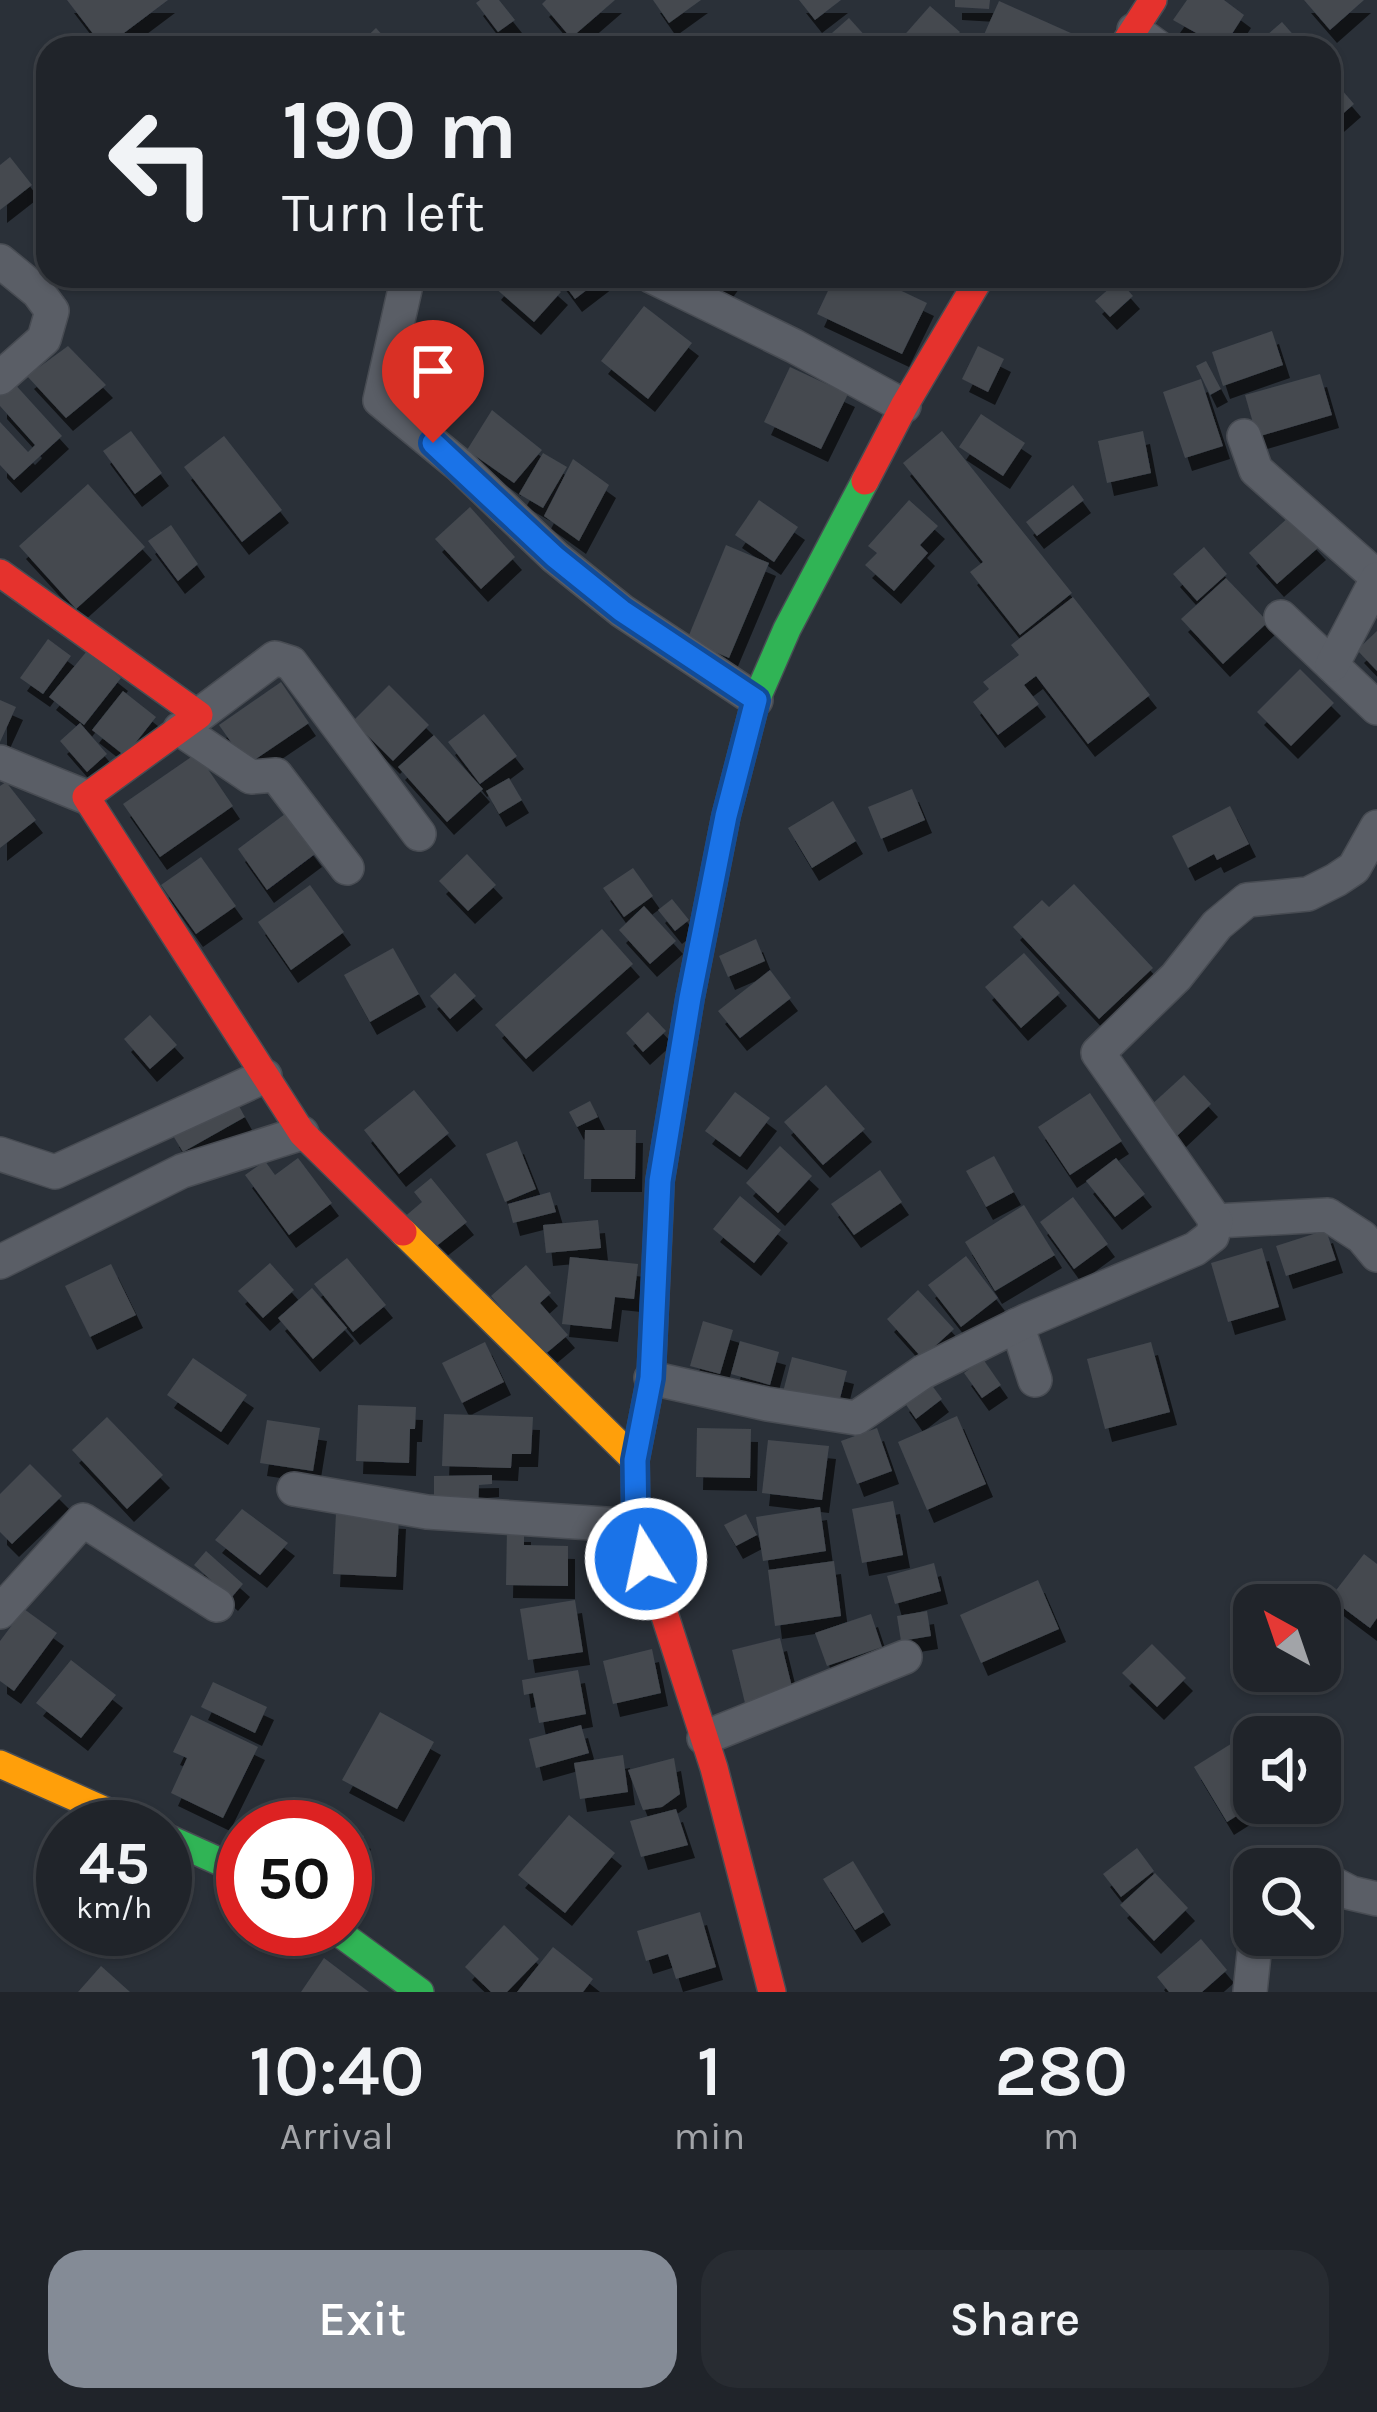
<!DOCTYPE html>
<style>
:root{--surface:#20242a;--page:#282c32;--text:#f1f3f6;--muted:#a2a4a8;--line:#3d4147;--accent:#848b96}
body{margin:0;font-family:Karla,sans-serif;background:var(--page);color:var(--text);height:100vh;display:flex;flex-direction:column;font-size:45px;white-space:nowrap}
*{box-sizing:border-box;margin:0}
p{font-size:39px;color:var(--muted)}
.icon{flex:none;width:66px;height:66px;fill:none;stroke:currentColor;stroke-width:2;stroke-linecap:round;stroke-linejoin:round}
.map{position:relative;height:1992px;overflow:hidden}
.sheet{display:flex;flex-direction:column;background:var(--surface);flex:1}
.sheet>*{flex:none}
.top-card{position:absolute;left:36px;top:36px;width:1305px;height:252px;border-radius:36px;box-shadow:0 3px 9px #0004,0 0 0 3px var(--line);background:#20242a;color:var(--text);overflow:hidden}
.needle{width:78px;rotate:320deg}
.fabs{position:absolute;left:1233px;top:1584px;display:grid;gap:24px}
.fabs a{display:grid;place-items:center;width:108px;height:108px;border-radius:24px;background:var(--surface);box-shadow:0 3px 9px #0004,0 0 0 3px var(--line);font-size:60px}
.speed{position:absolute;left:36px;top:1800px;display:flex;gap:24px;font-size:60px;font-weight:700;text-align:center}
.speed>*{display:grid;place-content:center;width:156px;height:156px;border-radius:50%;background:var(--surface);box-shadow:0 3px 9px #0004,0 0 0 3px var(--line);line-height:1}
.speed small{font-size:30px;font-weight:400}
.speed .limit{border:18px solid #d22;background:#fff;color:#111}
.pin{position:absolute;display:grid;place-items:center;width:102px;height:102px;color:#fff;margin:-123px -51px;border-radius:50% 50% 50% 0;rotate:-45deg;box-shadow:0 0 12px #0007}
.pin .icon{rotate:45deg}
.me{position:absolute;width:132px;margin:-66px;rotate:350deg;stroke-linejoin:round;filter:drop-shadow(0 0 9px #0008)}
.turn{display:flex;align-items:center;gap:42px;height:252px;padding:0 48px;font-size:54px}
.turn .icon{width:156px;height:156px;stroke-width:2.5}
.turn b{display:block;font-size:84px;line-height:102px}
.eta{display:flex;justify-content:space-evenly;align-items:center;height:204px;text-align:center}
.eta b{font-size:72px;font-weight:600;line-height:84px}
.action{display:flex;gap:24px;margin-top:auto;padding:24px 48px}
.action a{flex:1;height:138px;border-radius:36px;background:var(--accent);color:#fff;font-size:48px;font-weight:600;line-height:138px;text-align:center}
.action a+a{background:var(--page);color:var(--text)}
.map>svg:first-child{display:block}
.building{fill:#444950;filter:url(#shadow)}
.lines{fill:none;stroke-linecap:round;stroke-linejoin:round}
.street-casing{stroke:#484c53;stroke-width:36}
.fast-casing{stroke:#484c53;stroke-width:30}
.slow-casing{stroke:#484c53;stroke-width:30}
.jam-casing{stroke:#484c53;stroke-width:30}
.street{stroke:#5a5e66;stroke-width:33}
.fast{stroke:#30b455;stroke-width:27}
.slow{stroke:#ff9f0a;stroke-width:27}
.jam{stroke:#e5322d;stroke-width:27}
.route-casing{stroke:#114b97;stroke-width:30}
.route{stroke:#1a73e8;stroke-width:21}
</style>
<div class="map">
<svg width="1377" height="1992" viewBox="0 0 1377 1992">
<defs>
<filter id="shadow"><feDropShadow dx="7" dy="13" stdDeviation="0" flood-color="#0009"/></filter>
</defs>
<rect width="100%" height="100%" fill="#2a3038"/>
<g class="building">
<path d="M 67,0 L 168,0 L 104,48 Z"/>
<path d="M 480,0 L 499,0 L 515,20 L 498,32 L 476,3 Z"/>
<path d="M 546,0 L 615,0 L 571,38 L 542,4 Z"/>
<path d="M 653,0 L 701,0 L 669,23 Z"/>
<path d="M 799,0 L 841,0 L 815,20 Z"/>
<path d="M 955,0 L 990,0 L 989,9 L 955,7 Z"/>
<path d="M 1187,0 L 1224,0 L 1244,15 L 1223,48 L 1173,20 Z"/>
<path d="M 1304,0 L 1364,0 L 1330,30 Z"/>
<path d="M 999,1 L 1073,34 L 1066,48 L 978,48 Z"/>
<path d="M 930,6 L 960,32 L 945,48 L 893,48 Z"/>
<path d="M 849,18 L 876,48 L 815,48 Z"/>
<path d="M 1282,22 L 1305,48 L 1252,48 Z"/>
<path d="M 376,28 L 394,48 L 355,48 Z"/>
<path d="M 1329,75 L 1354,104 L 1329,126 Z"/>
<path d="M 10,157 L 32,185 L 0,210 L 0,165 Z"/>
<path d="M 503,276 L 543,276 L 561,292 L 534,322 L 494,287 Z"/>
<path d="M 558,276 L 605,276 L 575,299 Z"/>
<path d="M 696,276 L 732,276 L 719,294 Z"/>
<path d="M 835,276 L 870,276 L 927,303 L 902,354 L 817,314 Z"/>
<path d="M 1119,280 L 1133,296 L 1110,317 L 1095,301 Z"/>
<path d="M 644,306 L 692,343 L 648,399 L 601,361 Z"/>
<path d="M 1272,331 L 1283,365 L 1223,386 L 1212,352 Z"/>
<path d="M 68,346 L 106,385 L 66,418 L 27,376 Z"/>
<path d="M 978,346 L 1004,359 L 988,392 L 962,379 Z"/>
<path d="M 1206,361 L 1221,389 L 1210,395 L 1196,366 Z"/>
<path d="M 790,367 L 848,394 L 821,449 L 764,422 Z"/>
<path d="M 1320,374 L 1332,415 L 1257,437 L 1245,395 Z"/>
<path d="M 1201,379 L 1223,446 L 1185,458 L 1163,392 Z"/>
<path d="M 12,381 L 62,436 L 14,480 L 0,465 L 0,422 L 28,452 L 35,445 L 0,406 L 0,392 Z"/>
<path d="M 492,410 L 542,450 L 514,483 L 467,450 Z"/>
<path d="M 981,414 L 1025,443 L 1003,476 L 959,447 Z"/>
<path d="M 131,431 L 162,473 L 135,494 L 103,451 Z"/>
<path d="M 942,431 L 1072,593 L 1020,635 L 970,572 L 983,562 L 903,463 Z"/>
<path d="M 1143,431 L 1151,473 L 1107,483 L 1098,441 Z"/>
<path d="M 224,436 L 282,510 L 242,542 L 184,467 Z"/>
<path d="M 543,453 L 567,467 L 543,508 L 519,494 Z"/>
<path d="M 573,459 L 609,485 L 579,541 L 544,516 Z"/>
<path d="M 88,484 L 145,547 L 76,609 L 19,546 Z"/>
<path d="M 1073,485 L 1084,500 L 1037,536 L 1026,522 Z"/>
<path d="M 759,500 L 798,527 L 774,562 L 735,535 Z"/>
<path d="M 909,500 L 938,526 L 920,545 L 928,553 L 894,591 L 865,565 L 877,553 L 868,546 Z"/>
<path d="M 470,507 L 515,557 L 481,589 L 435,539 Z"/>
<path d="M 1290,516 L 1319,547 L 1277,584 L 1249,553 Z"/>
<path d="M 171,525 L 198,564 L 178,581 L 148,541 Z"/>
<path d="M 726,545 L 769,563 L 729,658 L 687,640 Z"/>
<path d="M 1204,547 L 1227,574 L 1197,601 L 1173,574 Z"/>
<path d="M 1226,578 L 1268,622 L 1223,664 L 1181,619 Z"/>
<path d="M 1073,597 L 1150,695 L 1088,744 L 1036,676 L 1024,685 L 1039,704 L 998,735 L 973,702 L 989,689 L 983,682 L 1019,655 L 1011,645 Z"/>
<path d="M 1377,631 L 1377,671 L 1357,650 Z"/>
<path d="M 48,639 L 71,656 L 43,694 L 20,678 Z"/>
<path d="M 87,651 L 121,678 L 84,725 L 49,697 Z"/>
<path d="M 1300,669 L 1334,703 L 1291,746 L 1257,712 Z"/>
<path d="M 281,682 L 309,723 L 247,765 L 219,725 Z"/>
<path d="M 389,685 L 429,725 L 393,761 L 353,721 Z"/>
<path d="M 123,691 L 156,717 L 125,756 L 92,730 Z"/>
<path d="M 0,700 L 16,707 L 0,742 Z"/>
<path d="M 484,714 L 517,756 L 480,784 L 448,742 Z"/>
<path d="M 80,723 L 107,754 L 87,772 L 60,741 Z"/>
<path d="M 434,735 L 483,789 L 447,822 L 398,767 Z"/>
<path d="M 197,753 L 233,806 L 160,857 L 123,804 Z"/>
<path d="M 509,778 L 522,800 L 499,814 L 486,791 Z"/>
<path d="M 6,782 L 36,820 L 0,848 L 0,786 Z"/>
<path d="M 912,789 L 925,820 L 881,839 L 868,807 Z"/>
<path d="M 833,801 L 856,841 L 812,868 L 788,828 Z"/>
<path d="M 1230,806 L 1249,844 L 1217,860 L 1214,854 L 1188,868 L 1172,836 Z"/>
<path d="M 285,814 L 315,854 L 267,890 L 238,849 Z"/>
<path d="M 467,854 L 496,885 L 468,911 L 439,881 Z"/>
<path d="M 201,857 L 236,906 L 196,934 L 161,885 Z"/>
<path d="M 633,868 L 653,896 L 624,917 L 603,888 Z"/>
<path d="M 1074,884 L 1153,968 L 1099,1019 L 1013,927 L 1042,900 L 1049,907 Z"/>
<path d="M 310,885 L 344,932 L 291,970 L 258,922 Z"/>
<path d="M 672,899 L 689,920 L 675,931 L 658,910 Z"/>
<path d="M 644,906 L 676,941 L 650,964 L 619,930 Z"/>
<path d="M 602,929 L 633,964 L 526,1059 L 495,1025 Z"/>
<path d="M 756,939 L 765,961 L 728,977 L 719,956 Z"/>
<path d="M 393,948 L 419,994 L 370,1022 L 344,975 Z"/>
<path d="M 1024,953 L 1060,993 L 1021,1028 L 985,987 Z"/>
<path d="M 770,970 L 791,998 L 740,1038 L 718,1011 Z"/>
<path d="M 455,973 L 476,996 L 450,1019 L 430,996 Z"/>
<path d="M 648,1012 L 666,1031 L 643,1052 L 626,1033 Z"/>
<path d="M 150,1015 L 177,1045 L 150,1069 L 124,1039 Z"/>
<path d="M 1184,1075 L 1211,1104 L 1177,1136 L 1150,1106 Z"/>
<path d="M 826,1085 L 865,1129 L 823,1165 L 784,1122 Z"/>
<path d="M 414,1090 L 449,1133 L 399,1174 L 364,1130 Z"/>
<path d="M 735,1092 L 770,1118 L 740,1157 L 705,1131 Z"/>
<path d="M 1090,1093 L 1122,1141 L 1070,1175 L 1038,1127 Z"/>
<path d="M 235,1099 L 245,1117 L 183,1152 L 172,1134 Z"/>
<path d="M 590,1101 L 598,1117 L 577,1127 L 569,1112 Z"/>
<path d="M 585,1130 L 636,1130 L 635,1179 L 584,1179 Z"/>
<path d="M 517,1141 L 536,1189 L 505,1202 L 486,1154 Z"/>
<path d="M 780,1146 L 812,1176 L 778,1213 L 746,1183 Z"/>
<path d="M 994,1156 L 1014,1192 L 986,1207 L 966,1171 Z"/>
<path d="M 298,1158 L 332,1203 L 289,1235 L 245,1175 L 265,1161 L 275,1175 Z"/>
<path d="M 1116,1158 L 1145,1194 L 1115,1217 L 1086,1181 Z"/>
<path d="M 880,1170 L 902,1202 L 854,1235 L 831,1204 Z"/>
<path d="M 431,1178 L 467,1222 L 429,1252 L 402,1219 L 422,1202 L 414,1192 Z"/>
<path d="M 550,1192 L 556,1212 L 513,1223 L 508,1204 Z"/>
<path d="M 740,1196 L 781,1230 L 754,1263 L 713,1229 Z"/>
<path d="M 1073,1197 L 1108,1244 L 1074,1269 L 1040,1222 Z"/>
<path d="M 1024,1205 L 1055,1255 L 995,1291 L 965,1242 Z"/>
<path d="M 598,1220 L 601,1248 L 546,1253 L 543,1225 Z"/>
<path d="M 1326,1230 L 1336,1260 L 1286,1276 L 1276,1246 Z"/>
<path d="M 1262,1248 L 1279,1307 L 1228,1322 L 1211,1263 Z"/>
<path d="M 966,1256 L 998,1298 L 961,1327 L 928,1285 Z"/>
<path d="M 570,1257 L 638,1264 L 634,1299 L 615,1297 L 611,1329 L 562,1324 Z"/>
<path d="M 347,1258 L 386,1305 L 353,1332 L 314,1284 Z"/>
<path d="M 270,1263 L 294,1290 L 263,1318 L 238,1291 Z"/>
<path d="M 111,1264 L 136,1315 L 90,1337 L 65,1286 Z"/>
<path d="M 526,1265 L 551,1293 L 540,1303 L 568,1335 L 543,1356 L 491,1296 Z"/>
<path d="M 312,1288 L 347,1328 L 313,1359 L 278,1318 Z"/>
<path d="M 918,1290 L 954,1329 L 922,1358 L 887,1319 Z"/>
<path d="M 703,1321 L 733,1330 L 720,1374 L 690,1366 Z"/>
<path d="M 740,1341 L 779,1352 L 770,1385 L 731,1374 Z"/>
<path d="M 485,1342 L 504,1382 L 462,1403 L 442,1363 Z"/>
<path d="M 1151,1342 L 1170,1412 L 1105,1429 L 1087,1359 Z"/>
<path d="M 792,1357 L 847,1371 L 837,1410 L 782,1396 Z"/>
<path d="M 193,1358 L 247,1395 L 221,1432 L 167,1395 Z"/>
<path d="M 983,1359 L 1001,1385 L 982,1398 L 964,1373 Z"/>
<path d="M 928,1380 L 942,1399 L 916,1419 L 902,1399 Z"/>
<path d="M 358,1405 L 416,1407 L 415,1429 L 410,1429 L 409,1463 L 356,1461 Z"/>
<path d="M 444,1414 L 533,1417 L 531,1454 L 512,1454 L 511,1468 L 442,1466 Z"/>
<path d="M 957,1416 L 986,1484 L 927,1510 L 898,1442 Z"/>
<path d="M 107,1417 L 163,1475 L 127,1509 L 72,1450 Z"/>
<path d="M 267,1420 L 320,1428 L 313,1471 L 260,1463 Z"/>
<path d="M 697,1428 L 751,1429 L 750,1478 L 696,1477 Z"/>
<path d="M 877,1428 L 892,1471 L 857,1484 L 841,1441 Z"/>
<path d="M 768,1440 L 829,1446 L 822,1500 L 762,1493 Z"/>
<path d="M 30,1464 L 62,1496 L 12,1544 L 0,1532 L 0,1494 Z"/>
<path d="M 492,1475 L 492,1484 L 479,1485 L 478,1508 L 434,1508 L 434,1476 Z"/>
<path d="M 893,1501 L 903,1555 L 862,1563 L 852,1509 Z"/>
<path d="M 820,1507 L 826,1551 L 763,1561 L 756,1517 Z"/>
<path d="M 242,1509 L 288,1543 L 260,1575 L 215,1540 Z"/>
<path d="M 336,1513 L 399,1516 L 396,1577 L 333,1574 Z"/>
<path d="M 746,1514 L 757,1535 L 736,1546 L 724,1525 Z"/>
<path d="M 507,1529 L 524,1529 L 524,1545 L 568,1546 L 568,1586 L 506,1585 Z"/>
<path d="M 206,1551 L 243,1584 L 231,1598 L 194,1565 Z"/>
<path d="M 1364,1554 L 1377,1564 L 1377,1618 L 1370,1628 L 1330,1598 Z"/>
<path d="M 834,1561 L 841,1616 L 775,1626 L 768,1570 Z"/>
<path d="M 934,1563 L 941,1591 L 895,1604 L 887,1576 Z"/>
<path d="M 1038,1580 L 1059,1629 L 981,1663 L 960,1615 Z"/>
<path d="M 575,1600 L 583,1652 L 528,1660 L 520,1609 Z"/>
<path d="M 24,1609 L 57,1633 L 14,1691 L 0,1681 L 0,1641 Z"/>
<path d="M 927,1611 L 931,1636 L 901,1641 L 897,1616 Z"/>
<path d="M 871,1614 L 882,1647 L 827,1666 L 815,1633 Z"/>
<path d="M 780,1638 L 793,1691 L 745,1703 L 732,1650 Z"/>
<path d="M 1152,1644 L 1186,1678 L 1157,1707 L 1122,1673 Z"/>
<path d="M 652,1649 L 661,1693 L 613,1704 L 603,1661 Z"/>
<path d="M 71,1660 L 116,1695 L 81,1738 L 36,1703 Z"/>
<path d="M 578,1670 L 586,1714 L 539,1723 L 533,1693 L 524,1695 L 522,1680 Z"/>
<path d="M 213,1682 L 267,1707 L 255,1733 L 201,1707 Z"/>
<path d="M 380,1712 L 434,1742 L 397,1809 L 342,1780 Z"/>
<path d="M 191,1715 L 258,1747 L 223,1818 L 171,1793 L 187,1758 L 173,1752 Z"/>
<path d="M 581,1725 L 589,1753 L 536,1768 L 529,1739 Z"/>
<path d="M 1234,1742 L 1254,1775 L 1254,1805 L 1227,1822 L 1194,1767 Z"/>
<path d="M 623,1755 L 628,1792 L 580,1799 L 574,1763 Z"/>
<path d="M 674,1758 L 680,1794 L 662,1807 L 643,1810 L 628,1770 Z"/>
<path d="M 676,1809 L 688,1845 L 641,1857 L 630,1821 Z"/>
<path d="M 569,1815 L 615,1853 L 565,1913 L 518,1875 Z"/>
<path d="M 345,1827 L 364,1836 L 345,1879 Z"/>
<path d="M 1137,1848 L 1154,1871 L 1121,1897 L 1103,1874 Z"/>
<path d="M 853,1861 L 884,1912 L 855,1930 L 823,1879 Z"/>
<path d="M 1155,1873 L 1188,1908 L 1154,1941 L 1120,1905 Z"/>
<path d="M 700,1912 L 716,1967 L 676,1979 L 668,1954 L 646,1961 L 637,1931 Z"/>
<path d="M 504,1925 L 539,1959 L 507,1992 L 491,1992 L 465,1967 Z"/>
<path d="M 1201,1939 L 1227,1970 L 1202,1992 L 1169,1992 L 1157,1977 Z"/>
<path d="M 553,1947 L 593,1979 L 583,1992 L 517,1992 Z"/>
<path d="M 324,1958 L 369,1992 L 301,1992 Z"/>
<path d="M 101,1966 L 130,1992 L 78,1992 Z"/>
</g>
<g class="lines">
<defs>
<g id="street">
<path d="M 1134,30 L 1159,48"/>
<path d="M 0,261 L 38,292 L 52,311 L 44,339 L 0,378"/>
<path d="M 408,276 L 380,400 L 459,465 L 555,557 L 622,611 L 756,700"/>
<path d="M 651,276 L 794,346 L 904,406"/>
<path d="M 1244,436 L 1256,470 L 1377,577"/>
<path d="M 1281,617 L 1377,708"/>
<path d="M 1332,665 L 1377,579"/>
<path d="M 199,715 L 275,658 L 291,663 L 419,834"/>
<path d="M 180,729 L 251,777 L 276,775 L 347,868"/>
<path d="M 0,762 L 86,797"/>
<path d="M 0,1154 L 55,1172 L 265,1076"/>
<path d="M 1216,1221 L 1328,1215 L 1362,1237 L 1377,1255"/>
<path d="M 0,1262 L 182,1171 L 302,1133"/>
<path d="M 1017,1325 L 1035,1380"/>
<path d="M 651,1378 L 767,1404 L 856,1418 L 923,1372 L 1028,1320 L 1195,1249 L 1212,1236 L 1216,1221 L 1098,1053 L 1176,977 L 1217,925 L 1247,900 L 1308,894 L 1336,880 L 1354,868 L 1377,827"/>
<path d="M 294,1489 L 427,1512 L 636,1526"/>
<path d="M 0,1612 L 83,1520 L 217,1605"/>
<path d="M 704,1738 L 905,1657"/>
<path d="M 1275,1869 L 1288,1864 L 1303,1869"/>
<path d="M 1320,1877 L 1351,1893 L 1377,1899"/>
<path d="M 1250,1992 L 1256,1935"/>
</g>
<g id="fast">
<path d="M 659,1209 L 660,1181 L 690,998 L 726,816 L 756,700 L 787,629 L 865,481"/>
<path d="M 165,1837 L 243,1872"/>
<path d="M 334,1929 L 420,1992"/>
</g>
<g id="slow">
<path d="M 403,1232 L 635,1460"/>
<path d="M 0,1764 L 142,1827"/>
</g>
<g id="jam">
<path d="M 1122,48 L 1153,0"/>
<path d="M 865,481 L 904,406 L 981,276"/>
<path d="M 0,573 L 199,715 L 86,797 L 302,1133 L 403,1232"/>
<path d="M 659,1209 L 651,1378 L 635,1460 L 636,1526 L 714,1768 L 772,1992"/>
</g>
</defs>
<use href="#street" class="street-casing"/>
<use href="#fast" class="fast-casing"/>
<use href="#slow" class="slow-casing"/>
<use href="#jam" class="jam-casing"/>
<use href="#street" class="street"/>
<use href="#fast" class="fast"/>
<use href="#slow" class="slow"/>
<use href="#jam" class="jam"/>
</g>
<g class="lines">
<defs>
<path id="route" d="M 433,443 L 555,557 L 622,611 L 756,700 L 726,816 L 690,998 L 660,1181 L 651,1378 L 635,1460 L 636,1526 L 646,1559"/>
</defs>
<use href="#route" class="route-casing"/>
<use href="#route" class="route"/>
</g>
</svg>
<div class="fabs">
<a><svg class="needle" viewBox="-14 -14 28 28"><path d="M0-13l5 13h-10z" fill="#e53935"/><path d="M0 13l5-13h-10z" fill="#a2a4a8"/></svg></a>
<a><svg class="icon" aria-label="sound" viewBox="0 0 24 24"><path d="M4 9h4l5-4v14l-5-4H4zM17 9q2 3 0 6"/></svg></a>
<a><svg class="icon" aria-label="search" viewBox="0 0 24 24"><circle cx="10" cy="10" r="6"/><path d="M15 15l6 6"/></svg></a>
</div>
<div class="speed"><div>45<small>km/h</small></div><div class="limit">50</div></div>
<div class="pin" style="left:433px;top:443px;background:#d93025"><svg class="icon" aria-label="arrive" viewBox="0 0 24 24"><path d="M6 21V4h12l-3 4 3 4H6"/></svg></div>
<svg class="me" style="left:646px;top:1559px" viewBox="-20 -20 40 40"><circle r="17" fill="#1a73e8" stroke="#fff" stroke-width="3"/><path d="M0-11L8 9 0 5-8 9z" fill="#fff"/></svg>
<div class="top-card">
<div class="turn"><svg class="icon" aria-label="left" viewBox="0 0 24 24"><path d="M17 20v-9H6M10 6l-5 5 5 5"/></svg><div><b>190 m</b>Turn left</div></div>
</div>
</div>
<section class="sheet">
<div class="eta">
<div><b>10:40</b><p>Arrival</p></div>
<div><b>1</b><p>min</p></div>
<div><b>280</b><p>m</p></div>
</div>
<div class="action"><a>Exit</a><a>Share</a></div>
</section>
